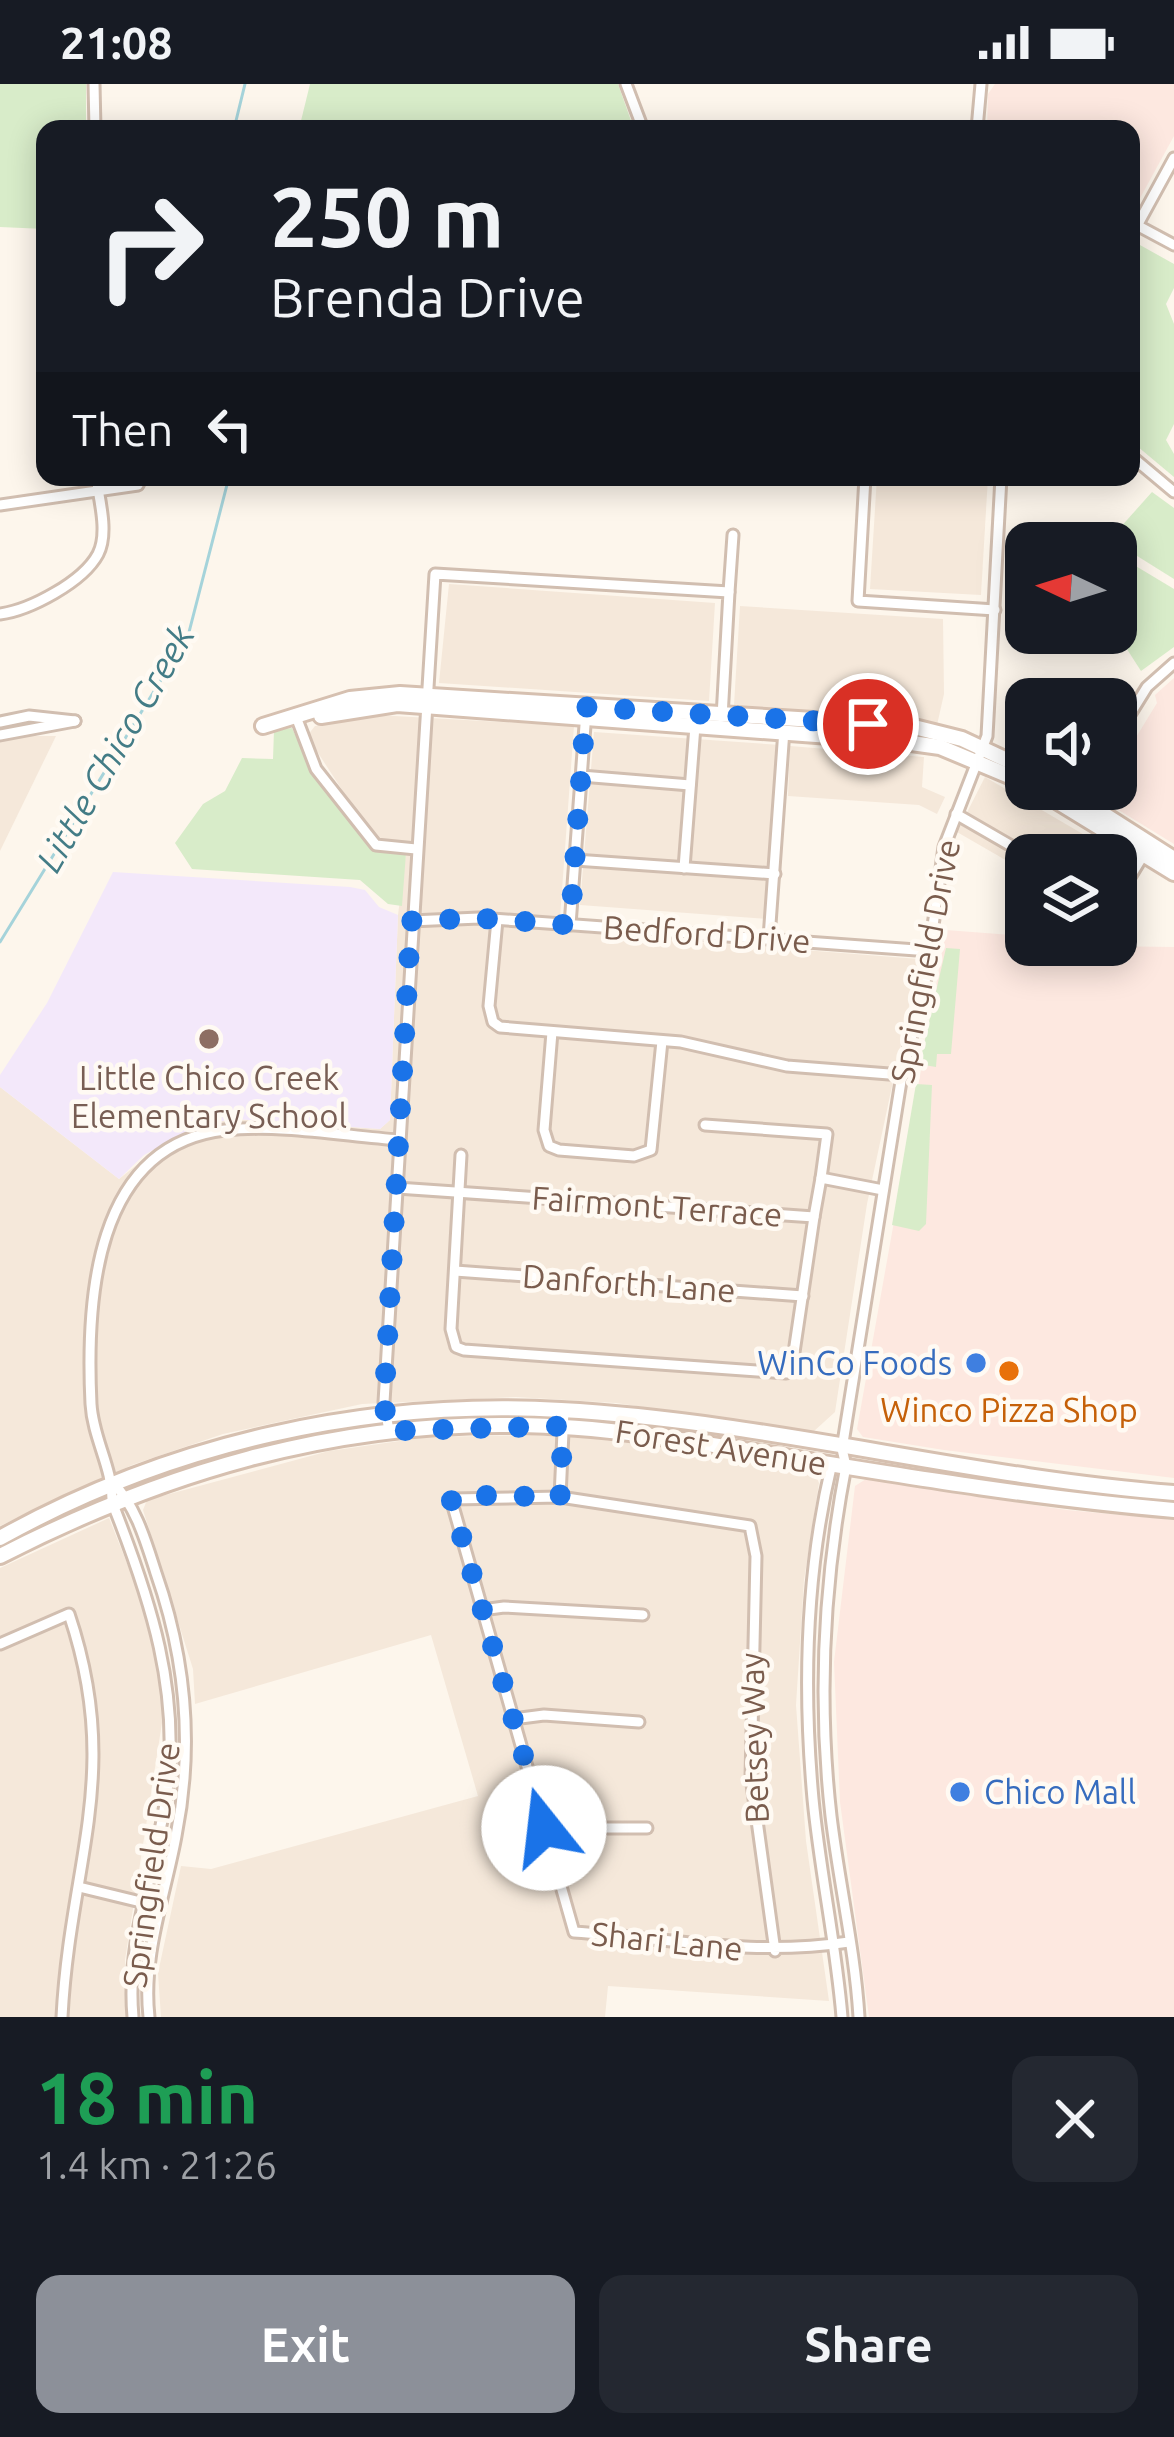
<!DOCTYPE html>
<meta charset="utf-8">
<style>
:root{--surface:#171b24;--page:#242831;--text:#f1f3f6;--muted:#9ea1a6;--accent:#8c9099}
body{margin:0;font-family:Ubuntu,sans-serif;background:var(--page);color:var(--text);height:100vh;display:flex;flex-direction:column;font-size:45px;white-space:nowrap}
*{box-sizing:border-box;margin:0}
p{font-size:39px;color:var(--muted)}
.icon{flex:none;width:66px;height:66px;fill:none;stroke:currentColor;stroke-width:2;stroke-linecap:round;stroke-linejoin:round}
.map{position:relative;height:1933px;overflow:hidden}
.details{display:flex;flex-direction:column;background:var(--surface);flex:1}
.details>*{flex:none}
.top-card{position:absolute;left:36px;top:36px;width:1104px;height:366px;border-radius:24px;box-shadow:0 6px 30px #0003;background:#171b24;color:var(--text);overflow:hidden}
.needle{width:78px;rotate:274deg}
.fabs{position:absolute;left:1005px;top:438px;display:grid;gap:24px}
.fabs a{display:grid;place-items:center;width:132px;height:132px;border-radius:24px;background:var(--surface);box-shadow:0 6px 30px #0003;font-size:60px}
.pin{position:absolute;display:grid;place-items:center;width:102px;height:102px;color:#fff;margin:-51px;border:6px solid #fff;border-radius:50%;box-shadow:0 3px 12px #0007}
.me{position:absolute;width:132px;margin:-66px;rotate:344deg;stroke-linejoin:round;filter:drop-shadow(0 0 9px #0008)}
.turn{display:flex;align-items:center;gap:42px;height:252px;padding:0 36px;font-size:54px}
.turn .icon{width:156px;height:156px;stroke-width:2.5}
.turn b{display:block;font-size:84px;line-height:102px}
.then{display:flex;align-items:center;height:114px;padding:0 36px;background:#0003;gap:24px;font-size:45px}
.round{display:grid;place-items:center;flex:none;width:126px;height:126px;border-radius:24px;background:var(--page)}
.summary{display:flex;align-items:center;justify-content:space-between;height:204px;padding:0 36px}
h1{font-size:72px;font-weight:700;line-height:90px;color:#1e9e55}
.primary-button{display:flex;gap:24px;margin-top:auto;padding:24px 36px}
.primary-button a{flex:1;height:138px;border-radius:24px;background:var(--accent);color:#fff;font-size:48px;font-weight:700;line-height:138px;text-align:center}
.primary-button a+a{background:var(--page);color:var(--text)}
.status{display:flex;justify-content:space-between;align-items:center;height:84px;padding:0 60px;background:var(--surface);direction:ltr}
.status svg{height:33px;fill:currentColor}
.map>svg:first-child{display:block}
.residential{fill:#f5e8da}
.commercial{fill:#fde8e0}
.education{fill:#f3e8fa}
.green{fill:#d8ecc9}
.lines{fill:none;stroke-linecap:round;stroke-linejoin:round}
.stream{stroke:#a5d3da;stroke-width:3}
.street-casing{stroke:#d1beb0;stroke-width:15}
.secondary-casing{stroke:#d6c0b0;stroke-width:20}
.street{stroke:#fff;stroke-width:9}
.secondary{stroke:#fff;stroke-width:14}
.route{stroke:#1a73e8;stroke-width:21;stroke-dasharray:0 37.8}
.education-dot{fill:#8d6e63;stroke:#fffaf3;stroke-width:4.5}
.shop-dot{fill:#3f7fe0;stroke:#fffaf3;stroke-width:4.5}
.food-dot{fill:#e8710a;stroke:#fffaf3;stroke-width:4.5}
.labels{text-anchor:middle;stroke-width:9;stroke-linejoin:round;paint-order:stroke}
.street-label{font-size:33px;fill:#7a5c4d;stroke:#fffaf3}
.education-label{font-size:33px;fill:#785e54;stroke:#fffaf3}
.shop-label{font-size:33px;fill:#366cbe;stroke:#fffaf3;text-anchor:end}
.food-label{font-size:33px;fill:#c56008;stroke:#fffaf3}
.water-label{font-size:36px;font-style:italic;fill:#437c86;stroke:#fffaf3}
</style>
<div class="status"><b>21:08</b><svg viewBox="0 0 49 12"><path d="M0 12V9h3v3zM5 12V6h3v6zM10 12V3h3v9zM15 12V0h3v12zM26 1h20v11H26zM47 4h2v5h-2z"/></svg></div>
<div class="map">
<svg width="1174" height="1933" viewBox="0 0 1174 1933">
<rect width="100%" height="100%" fill="#fdf6ec"/>
<g class="residential">
<path d="M 877,393 L 988,393 L 981,511 L 870,505 Z"/>
<path d="M 449,500 L 715,519 L 709,617 L 439,599 Z"/>
<path d="M 740,522 L 943,535 L 944,610 L 937,641 L 734,621 Z"/>
<path d="M 377,631 L 574,642 L 559,847 L 919,875 L 867,1120 L 835,1328 L 813,1348 L 616,1319 L 516,1313 L 362,1320 L 223,1350 L 132,1381 L 0,1442 L 0,1003 L 119,1095 L 172,1053 L 199,1041 L 235,1035 L 380,1045 L 390,1036 L 398,831 L 407,761 L 376,758 L 307,652 L 315,642 Z"/>
<path d="M 594,648 L 781,661 L 768,835 L 580,821 Z"/>
<path d="M 24,652 L 56,652 L 0,767 L 0,658 Z"/>
<path d="M 790,662 L 924,673 L 922,703 L 945,713 L 937,730 L 919,721 L 788,712 Z"/>
<path d="M 985,693 L 1141,784 L 1121,817 L 1116,842 L 1116,771 L 1026,771 L 1026,788 L 957,748 Z"/>
<path d="M 531,1351 L 616,1355 L 815,1390 L 819,1399 L 804,1496 L 796,1621 L 806,1757 L 829,1917 L 608,1902 L 605,1933 L 161,1933 L 158,1889 L 181,1782 L 211,1785 L 478,1712 L 431,1551 L 195,1620 L 193,1585 L 143,1426 L 147,1416 L 329,1367 L 428,1353 Z"/>
<path d="M 109,1434 L 148,1532 L 164,1626 L 125,1876 L 129,1933 L 0,1933 L 0,1484 Z"/>
</g>
<g class="commercial">
<path d="M 995,0 L 1174,0 L 1174,52 L 1133,127 L 1131,45 L 987,45 L 988,10 Z"/>
<path d="M 1174,594 L 1174,760 L 1099,714 L 1104,705 L 1116,705 L 1116,686 L 1157,619 L 1155,611 Z"/>
<path d="M 946,846 L 1026,852 L 1026,861 L 1174,863 L 1174,1394 L 944,1366 L 863,1353 L 857,1345 Z"/>
<path d="M 866,1395 L 1067,1426 L 1174,1436 L 1174,1933 L 869,1933 L 840,1718 L 834,1578 L 855,1402 Z"/>
</g>
<path class="education" d="M 113,788 L 350,803 L 365,806 L 379,823 L 398,831 L 390,1036 L 380,1045 L 235,1035 L 199,1041 L 144,1071 L 119,1095 L 0,1003 L 0,991 L 47,919 Z"/>
<g class="green">
<path d="M 0,0 L 86,0 L 86,45 L 45,45 L 45,145 L 0,143 Z"/>
<path d="M 310,0 L 618,0 L 634,45 L 299,45 Z"/>
<path d="M 1131,156 L 1174,180 L 1174,204 L 1166,220 L 1174,240 L 1174,340 L 1166,356 L 1174,370 L 1174,393 L 1131,357 Z"/>
<path d="M 1152,408 L 1174,424 L 1174,495 L 1110,455 Z"/>
<path d="M 1129,478 L 1174,505 L 1174,563 L 1141,587 L 1116,548 L 1116,492 Z"/>
<path d="M 292,644 L 312,687 L 373,767 L 406,769 L 402,822 L 388,820 L 360,796 L 192,785 L 175,759 L 203,720 L 225,707 L 242,674 L 273,675 L 274,646 Z"/>
<path d="M 946,864 L 960,865 L 951,970 L 937,970 L 936,983 L 924,981 L 920,977 Z"/>
<path d="M 916,1000 L 932,1001 L 926,1140 L 919,1147 L 892,1141 Z"/>
</g>
<g class="lines">
<g class="stream">
<path d="M 234,45 L 245,0"/>
<path d="M 0,858 L 188,552 L 229,393"/>
</g>
<defs>
<g id="street">
<path d="M 94,0 L 95,45"/>
<path d="M 626,0 L 643,45"/>
<path d="M 977,45 L 981,0"/>
<path d="M 1131,138 L 1174,161"/>
<path d="M 1138,140 L 1174,74"/>
<path d="M 1131,372 L 1174,408"/>
<path d="M 865,393 L 858,517 L 995,526"/>
<path d="M 0,421 L 138,401 L 142,393"/>
<path d="M 729,508 L 733,451"/>
<path d="M 0,530 C 30,526 83,498 98,470 C 109,449 99,415 96,393"/>
<path d="M 295,630 L 316,685 L 376,761 L 416,765"/>
<path d="M 0,638 L 29,632 L 75,637"/>
<path d="M 0,651 L 75,637"/>
<path d="M 1116,653 L 1147,603 L 1174,579"/>
<path d="M 581,692 L 690,701"/>
<path d="M 956,730 L 1027,771"/>
<path d="M 575,776 L 775,790"/>
<path d="M 684,784 L 695,642"/>
<path d="M 1116,816 L 1144,770"/>
<path d="M 497,836 L 489,922 L 493,938 L 500,943 L 681,958 L 787,982 L 902,991"/>
<path d="M 411,837 L 479,834 L 930,867"/>
<path d="M 570,841 L 586,628"/>
<path d="M 769,854 L 784,646"/>
<path d="M 552,948 L 544,1046 L 549,1062 L 559,1066 L 634,1072 L 651,1066 L 662,957"/>
<path d="M 705,1041 L 827,1050 L 821,1094"/>
<path d="M 461,1071 L 451,1245 L 456,1263 L 464,1266 L 786,1289 L 792,1282 L 814,1133"/>
<path d="M 397,1104 L 814,1133 L 821,1094 L 883,1106"/>
<path d="M 455,1187 L 803,1212"/>
<path d="M 389,1347 L 384,1318 L 435,490 L 729,508 L 722,633"/>
<path d="M 832,1379 C 806,1487 803,1605 813,1715 C 820,1788 836,1860 842,1933"/>
<path d="M 113,1399 C 136,1422 146,1458 156,1489 C 186,1575 194,1662 176,1752 C 165,1812 142,1871 149,1933"/>
<path d="M 560,1413 L 564,1326"/>
<path d="M 482,1526 L 504,1523 L 643,1531"/>
<path d="M 0,1560 L 69,1530 C 123,1690 70,1777 62,1933"/>
<path d="M 513,1635 L 544,1631 L 639,1638"/>
<path d="M 544,1744 L 647,1744"/>
<path d="M 79,1803 L 149,1820"/>
<path d="M 775,1867 L 751,1693 L 756,1472 L 750,1442 L 560,1413 L 451,1415 L 574,1848 C 672,1854 749,1873 849,1858"/>
<path d="M 133,1933 C 126,1858 155,1787 166,1714 C 182,1610 150,1514 112,1418 C 113,1384 93,1355 91,1320 C 86,1218 93,1061 225,1046 C 281,1040 344,1052 399,1056"/>
<path d="M 859,1933 C 855,1866 839,1799 831,1732 C 818,1617 824,1496 846,1382 L 842,1365 L 902,991 L 925,899 L 944,763 L 987,652 L 1001,393"/>
</g>
<g id="secondary">
<path d="M 321,632 L 397,620 L 897,657 L 940,663 L 1026,699"/>
<path d="M 263,642 L 350,615 L 400,610 L 910,642 L 962,655 L 1026,685"/>
<path d="M 1037,705 L 1174,789"/>
<path d="M 1064,705 L 1174,775"/>
<path d="M 0,1454 C 170,1359 367,1315 561,1326 C 766,1337 968,1393 1174,1409"/>
<path d="M 0,1472 C 162,1389 332,1338 515,1341 C 606,1342 696,1358 786,1373 C 915,1394 1044,1415 1174,1426"/>
</g>
</defs>
<use href="#street" class="street-casing"/>
<use href="#secondary" class="secondary-casing"/>
<use href="#street" class="street"/>
<use href="#secondary" class="secondary"/>
</g>
<g class="lines">
<path class="route" d="M 544,1744 L 451,1415 L 463,1411 L 560,1413 L 563,1342 L 388,1347 L 384,1318 L 411,837 L 478,834 L 570,841 L 586,623 L 868,640"/>
</g>
<circle class="education-dot" cx="209" cy="955" r="12"/>
<g class="shop-dot">
<circle cx="976" cy="1279" r="12"/>
<circle cx="960" cy="1708" r="12"/>
</g>
<circle class="food-dot" cx="1009" cy="1287" r="12"/>
<g class="labels">
<g class="street-label">
<text transform="translate(707 850) rotate(4)" y="12">Bedford Drive</text>
<text transform="translate(925 877) rotate(-79)" y="12">Springfield Drive</text>
<text transform="translate(657 1122) rotate(4)" y="12">Fairmont Terrace</text>
<text transform="translate(629 1199) rotate(4)" y="12">Danforth Lane</text>
<text transform="translate(721 1363) rotate(9)" y="12">Forest Avenue</text>
<text transform="translate(754 1654) rotate(-92)" y="12">Betsey Way</text>
<text transform="translate(151 1781) rotate(-82)" y="12">Springfield Drive</text>
<text transform="translate(667 1857) rotate(6)" y="12">Shari Lane</text>
</g>
<g class="education-label">
<text x="209" y="1006">Little Chico Creek<tspan x="209" dy="38">Elementary School</tspan></text>
</g>
<g class="shop-label">
<text x="952" y="1291">WinCo Foods</text>
<text x="984" y="1720" text-anchor="start">Chico Mall</text>
</g>
<g class="food-label">
<text x="1009" y="1338">Winco Pizza Shop</text>
</g>
<g class="water-label">
<text transform="translate(115 664) rotate(-60)" y="13">Little Chico Creek</text>
</g>
</g>
</svg>
<div class="fabs">
<a><svg class="needle" viewBox="-14 -14 28 28"><path d="M0-13l5 13h-10z" fill="#e53935"/><path d="M0 13l5-13h-10z" fill="#9ea1a6"/></svg></a>
<a><svg class="icon" aria-label="sound" viewBox="0 0 24 24"><path d="M4 9h4l5-4v14l-5-4H4zM17 9q2 3 0 6"/></svg></a>
<a><svg class="icon" aria-label="layers" viewBox="0 0 24 24"><path d="M12 4l9 5-9 5-9-5zM3 14l9 5 9-5"/></svg></a>
</div>
<div class="pin" style="left:868px;top:640px;background:#d93025"><svg class="icon" aria-label="arrive" viewBox="0 0 24 24"><path d="M6 21V4h12l-3 4 3 4H6"/></svg></div>
<svg class="me" style="left:544px;top:1744px" viewBox="-20 -20 40 40"><circle r="19" fill="#fff"/><path d="M0-13L10 11 0 6-10 11z" fill="#1a73e8"/></svg>
<div class="top-card">
<div class="turn"><svg class="icon" aria-label="right" viewBox="0 0 24 24"><path d="M7 20v-9h11M14 6l5 5-5 5"/></svg><div><b>250 m</b>Brenda Drive</div></div>
<div class="then">Then<svg class="icon" aria-label="left" viewBox="0 0 24 24"><path d="M17 20v-9H6M10 6l-5 5 5 5"/></svg></div>
</div>
</div>
<section class="details">
<div class="summary"><div><h1>18 min</h1><p>1.4 km · 21:26</p></div><a class="round"><svg class="icon" aria-label="close" viewBox="0 0 24 24"><path d="M6 6l12 12M18 6L6 18"/></svg></a></div>
<div class="primary-button"><a>Exit</a><a>Share</a></div>
</section>
